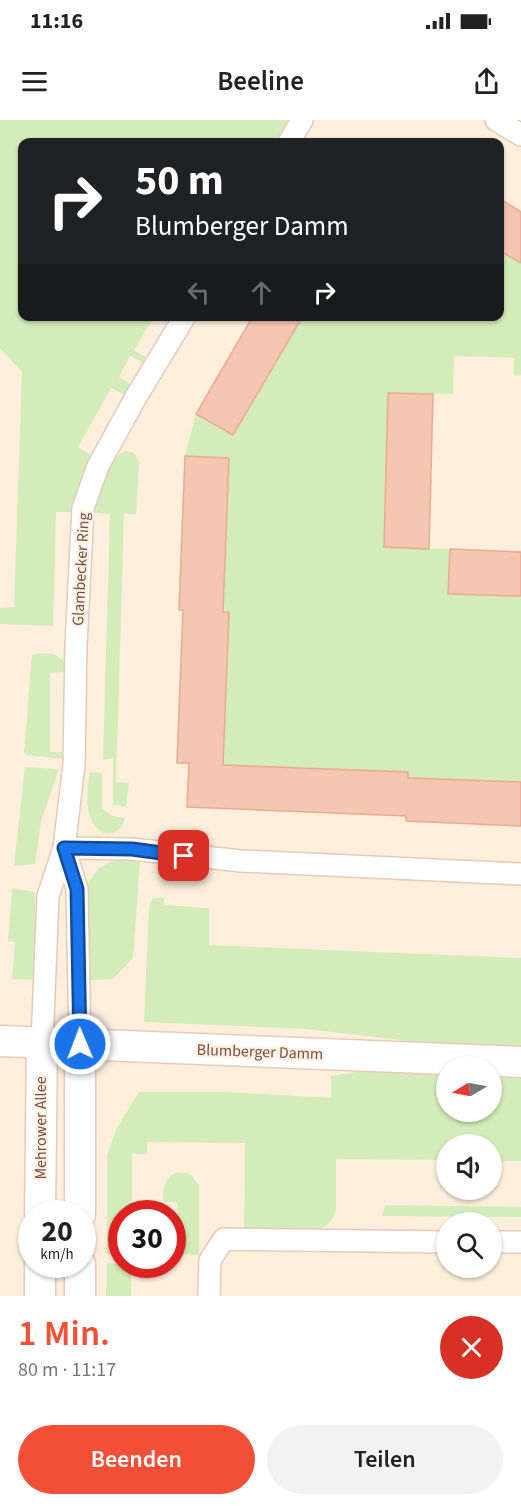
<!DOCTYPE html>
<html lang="de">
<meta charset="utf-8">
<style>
:root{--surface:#fff;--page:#f2f2f2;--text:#222;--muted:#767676;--accent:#f34f36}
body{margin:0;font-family:"Source Sans 3",sans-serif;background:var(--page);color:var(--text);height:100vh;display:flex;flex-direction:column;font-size:22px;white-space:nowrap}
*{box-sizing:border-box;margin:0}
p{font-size:20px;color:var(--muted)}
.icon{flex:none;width:33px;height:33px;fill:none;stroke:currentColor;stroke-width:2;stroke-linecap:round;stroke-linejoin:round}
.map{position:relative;height:1176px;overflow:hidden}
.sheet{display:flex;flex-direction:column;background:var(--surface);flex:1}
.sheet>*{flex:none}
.top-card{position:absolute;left:18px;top:18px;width:486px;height:183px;border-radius:12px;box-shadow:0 2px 4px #0004;background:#202124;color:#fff;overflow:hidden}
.needle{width:39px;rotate:260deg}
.fabs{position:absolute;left:436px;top:936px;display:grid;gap:12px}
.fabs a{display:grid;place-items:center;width:66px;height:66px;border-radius:50%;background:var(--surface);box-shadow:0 2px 4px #0004;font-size:30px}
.speed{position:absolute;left:18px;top:1080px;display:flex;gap:12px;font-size:30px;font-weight:700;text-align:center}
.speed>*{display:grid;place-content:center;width:78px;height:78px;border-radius:50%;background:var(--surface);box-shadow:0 2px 4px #0004;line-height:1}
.speed small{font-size:15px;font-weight:400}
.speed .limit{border:9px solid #d22;background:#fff;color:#111}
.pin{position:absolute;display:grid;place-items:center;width:51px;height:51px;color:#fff;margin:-26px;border-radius:12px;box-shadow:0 3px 9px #0006}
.me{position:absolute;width:66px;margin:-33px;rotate:359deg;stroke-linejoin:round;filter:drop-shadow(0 0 4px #0008)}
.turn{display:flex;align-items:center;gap:21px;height:126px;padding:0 18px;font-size:27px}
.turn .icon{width:78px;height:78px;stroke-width:2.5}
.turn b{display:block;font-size:42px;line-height:51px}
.lanes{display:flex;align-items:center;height:57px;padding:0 18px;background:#0003;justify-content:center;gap:30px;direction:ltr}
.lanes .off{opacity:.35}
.round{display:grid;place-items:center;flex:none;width:63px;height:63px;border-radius:32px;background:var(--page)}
.summary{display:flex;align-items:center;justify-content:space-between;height:102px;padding:0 18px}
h1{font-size:36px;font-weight:600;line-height:45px;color:var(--accent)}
.button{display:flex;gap:12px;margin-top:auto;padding:12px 18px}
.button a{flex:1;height:69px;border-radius:36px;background:var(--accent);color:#fff;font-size:24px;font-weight:600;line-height:69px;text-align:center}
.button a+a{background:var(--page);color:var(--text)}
.status{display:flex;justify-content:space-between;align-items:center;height:42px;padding:0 30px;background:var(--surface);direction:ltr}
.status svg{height:16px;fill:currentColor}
header{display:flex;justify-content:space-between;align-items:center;height:78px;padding:0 18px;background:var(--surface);font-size:27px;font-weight:600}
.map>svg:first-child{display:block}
.green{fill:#d3ecba}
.building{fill:#f5c6b2;stroke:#e9aa91;stroke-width:1.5}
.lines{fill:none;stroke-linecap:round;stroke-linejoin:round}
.minor-casing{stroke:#e4cabb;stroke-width:24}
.secondary-casing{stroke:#eacab7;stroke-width:33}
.minor{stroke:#fff;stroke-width:21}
.secondary{stroke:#fff;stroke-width:30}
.route-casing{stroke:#114b97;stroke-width:15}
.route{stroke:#1a73e8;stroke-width:10}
.labels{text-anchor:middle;stroke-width:5;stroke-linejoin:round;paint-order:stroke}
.street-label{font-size:16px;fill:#745044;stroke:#fff2e4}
</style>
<div class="status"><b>11:16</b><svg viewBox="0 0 49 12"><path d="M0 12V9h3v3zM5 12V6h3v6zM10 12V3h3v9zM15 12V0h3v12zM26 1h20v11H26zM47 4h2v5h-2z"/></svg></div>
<header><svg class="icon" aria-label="menu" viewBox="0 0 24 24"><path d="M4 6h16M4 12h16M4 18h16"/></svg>Beeline<svg class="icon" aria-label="share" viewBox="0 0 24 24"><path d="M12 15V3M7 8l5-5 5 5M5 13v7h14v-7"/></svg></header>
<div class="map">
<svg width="521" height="1176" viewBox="0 0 521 1176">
<rect width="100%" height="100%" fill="#feeedc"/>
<g class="green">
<path d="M 0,0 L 289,0 L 275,22 L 22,22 L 22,196 L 154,197 L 134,230 L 147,238 L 144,243 L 130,236 L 119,257 L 132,265 L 125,275 L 111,268 L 78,327 L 91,335 L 71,392 L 56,392 L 53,506 L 0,504 L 0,488 L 14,487 L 22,252 L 0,228 Z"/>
<path d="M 500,131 L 519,142 L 521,139 L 521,255 L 514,256 L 514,238 L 454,236 L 453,274 L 388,273 L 384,427 L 450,429 L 448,474 L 493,475 L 515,472 L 515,476 L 521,476 L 521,662 L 473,660 L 472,664 L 452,659 L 408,658 L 408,652 L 223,645 L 228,492 L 223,492 L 229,338 L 185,336 L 196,294 L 233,315 L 303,197 L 500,196 Z"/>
<path d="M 125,331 L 134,333 L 139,342 L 136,394 L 124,394 L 116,662 L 129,663 L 126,687 L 113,685 L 113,638 L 103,640 L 110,394 L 95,393 C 98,372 105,342 125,331 Z"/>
<path d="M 40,533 L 54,534 L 65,542 L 65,552 L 50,553 L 50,632 L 65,632 L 61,639 L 26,635 L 24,632 L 32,535 Z"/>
<path d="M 25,647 L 59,649 L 41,701 L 35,744 L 14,746 Z"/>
<path d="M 89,652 L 102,653 L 102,688 C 110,696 115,697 125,698 C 122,710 115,715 103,713 C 82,698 88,675 89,652 Z"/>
<path d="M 121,739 L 140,742 L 133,838 L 113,859 L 90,860 L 88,763 L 99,748 L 110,742 Z"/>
<path d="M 12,768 L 35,772 L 35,860 L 12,859 L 15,822 L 8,821 Z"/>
<path d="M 153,778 L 164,778 L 164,785 L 209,788 L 209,825 L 521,838 L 521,927 L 418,922 L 306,909 L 144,902 L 149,787 Z"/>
<path d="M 370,950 L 447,950 L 447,992 L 492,992 L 492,952 L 521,953 L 521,1041 L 492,1041 L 492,1024 L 447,1024 L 447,1040 L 336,1039 L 336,1088 C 335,1095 332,1103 324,1107 C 312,1113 261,1108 244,1108 L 245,1023 L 147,1022 L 147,1034 L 132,1034 L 132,1093 L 122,1094 L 121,1134 L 107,1134 L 107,1036 L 116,1009 L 139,972 L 228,972 L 331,978 L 331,956 Z"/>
<path d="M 177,1052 L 190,1054 L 199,1065 L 199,1135 L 176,1134 L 177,1082 L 163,1082 C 163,1069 163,1058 177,1052 Z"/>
<path d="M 385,1085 L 521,1087 L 521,1097 L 382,1096 Z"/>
<path d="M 107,1143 L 131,1145 L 131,1176 L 106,1176 Z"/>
</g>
<g class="building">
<path d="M 500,79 L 521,92 L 521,143 L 500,131 Z"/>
<path d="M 253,196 L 303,196 L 233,315 L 196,294 Z"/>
<path d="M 388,273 L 433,274 L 429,429 L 384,427 Z"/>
<path d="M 185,336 L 229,338 L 223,492 L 229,492 L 223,645 L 408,652 L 408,658 L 521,662 L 521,706 L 406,701 L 406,696 L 187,687 L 189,643 L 177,643 L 183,490 L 179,490 Z"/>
<path d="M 450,429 L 521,432 L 521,476 L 448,474 Z"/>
</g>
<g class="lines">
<defs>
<g id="minor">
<path d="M 496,0 L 521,15"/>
<path d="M 289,22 L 302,0"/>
<path d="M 64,728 L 132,729 L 241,741 L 521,754"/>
<path d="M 64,728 L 77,769 L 80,924"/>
<path d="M 42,923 L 48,776 L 64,728 L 74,645 L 76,525 L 83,388 L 98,346 L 136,277 L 185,196"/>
<path d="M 492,1122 L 521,1122"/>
<path d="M 209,1176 L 210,1140 L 224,1119 L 447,1122"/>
</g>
<g id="secondary">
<path d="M 0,921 L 521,942"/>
<path d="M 40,1094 L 42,923"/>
<path d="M 80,1094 L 80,924"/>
<path d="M 40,1176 L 40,1144"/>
<path d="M 80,1176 L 80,1144"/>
</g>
</defs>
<use href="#minor" class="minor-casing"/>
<use href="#secondary" class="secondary-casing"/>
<use href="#minor" class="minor"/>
<use href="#secondary" class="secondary"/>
</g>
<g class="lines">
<defs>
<path id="route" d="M 80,924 L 77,769 L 64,728 L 132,729 L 184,736"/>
</defs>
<use href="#route" class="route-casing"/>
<use href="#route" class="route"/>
</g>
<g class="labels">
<g class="street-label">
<text transform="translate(80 449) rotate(-87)" y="6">Glambecker Ring</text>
<text transform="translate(260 931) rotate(2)" y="6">Blumberger Damm</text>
<text transform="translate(40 1008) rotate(-90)" y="6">Mehrower Allee</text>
</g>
</g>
</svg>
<div class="fabs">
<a><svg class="needle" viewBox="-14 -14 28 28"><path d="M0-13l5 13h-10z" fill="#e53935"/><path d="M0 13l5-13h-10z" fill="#767676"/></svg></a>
<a><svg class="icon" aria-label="sound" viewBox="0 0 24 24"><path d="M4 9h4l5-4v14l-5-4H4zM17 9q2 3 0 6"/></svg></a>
<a><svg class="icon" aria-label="search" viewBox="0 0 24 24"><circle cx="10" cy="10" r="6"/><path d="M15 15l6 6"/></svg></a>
</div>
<div class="speed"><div>20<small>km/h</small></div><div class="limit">30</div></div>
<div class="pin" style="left:184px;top:736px;background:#d93025"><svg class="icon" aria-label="arrive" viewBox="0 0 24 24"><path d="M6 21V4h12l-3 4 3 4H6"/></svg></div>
<svg class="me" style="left:80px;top:924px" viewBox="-20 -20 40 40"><circle r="17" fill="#1a73e8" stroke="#fff" stroke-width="3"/><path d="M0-11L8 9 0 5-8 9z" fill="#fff"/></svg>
<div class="top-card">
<div class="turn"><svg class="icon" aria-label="right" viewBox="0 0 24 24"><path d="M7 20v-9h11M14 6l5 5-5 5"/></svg><div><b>50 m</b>Blumberger Damm</div></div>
<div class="lanes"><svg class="icon off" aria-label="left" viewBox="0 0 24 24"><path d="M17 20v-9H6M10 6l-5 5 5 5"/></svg><svg class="icon off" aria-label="ahead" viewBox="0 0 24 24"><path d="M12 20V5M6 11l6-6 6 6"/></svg><svg class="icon" aria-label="right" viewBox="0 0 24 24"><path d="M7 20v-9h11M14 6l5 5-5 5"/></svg></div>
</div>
</div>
<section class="sheet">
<div class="summary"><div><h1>1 Min.</h1><p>80 m · 11:17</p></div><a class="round" style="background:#d93025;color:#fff"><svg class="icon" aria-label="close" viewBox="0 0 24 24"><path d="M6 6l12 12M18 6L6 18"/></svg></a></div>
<div class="button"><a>Beenden</a><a>Teilen</a></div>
</section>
